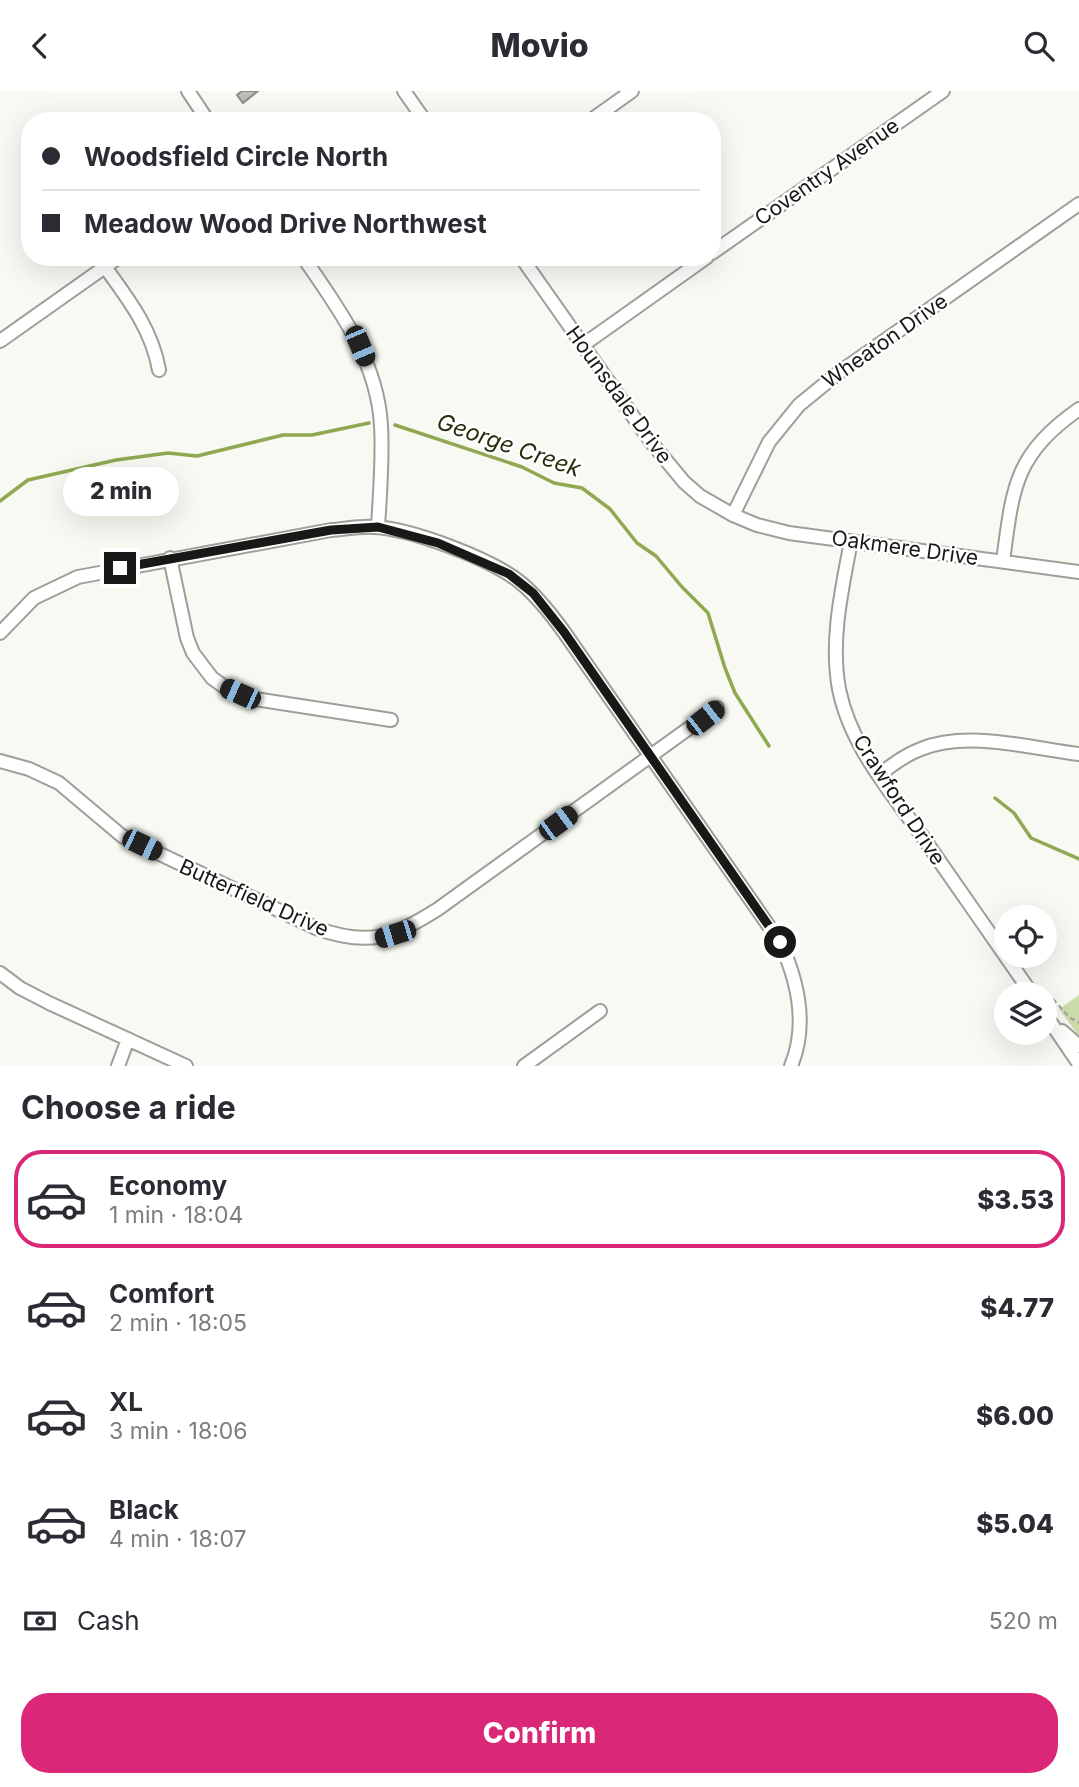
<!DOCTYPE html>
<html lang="en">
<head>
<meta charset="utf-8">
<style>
	body { margin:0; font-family:Inter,sans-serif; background:#f7f7f7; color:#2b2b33; height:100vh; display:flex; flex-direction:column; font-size:26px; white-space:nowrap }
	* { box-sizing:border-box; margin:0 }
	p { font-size:23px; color:#7c7c81 }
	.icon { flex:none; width:38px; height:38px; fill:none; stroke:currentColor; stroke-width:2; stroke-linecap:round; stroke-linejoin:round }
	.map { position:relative; height:975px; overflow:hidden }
	.panel { display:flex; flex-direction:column; background:#fff; flex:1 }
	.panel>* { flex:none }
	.guide { position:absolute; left:21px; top:21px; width:700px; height:154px; border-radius:28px; box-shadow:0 7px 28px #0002; display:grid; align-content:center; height:154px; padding:0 21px; background:#fff }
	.fabs { position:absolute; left:994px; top:814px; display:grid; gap:14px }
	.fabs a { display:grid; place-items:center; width:63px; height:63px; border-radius:50%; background:#fff; box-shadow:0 7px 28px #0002; font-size:35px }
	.end { position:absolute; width:32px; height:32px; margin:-16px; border:9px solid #181816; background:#fff; box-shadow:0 0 0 4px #fff }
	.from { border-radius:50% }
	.bubble { position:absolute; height:49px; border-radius:24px; background:#fff; box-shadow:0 7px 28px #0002; font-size:23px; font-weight:800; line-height:49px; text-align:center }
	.car { position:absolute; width:21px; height:42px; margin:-21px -10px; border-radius:9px; box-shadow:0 0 5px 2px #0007; background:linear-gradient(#222 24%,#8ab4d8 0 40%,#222 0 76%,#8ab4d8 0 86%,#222 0) }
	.guide b { display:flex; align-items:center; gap:24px; height:66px; font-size:26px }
	.guide b+b { border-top:2px solid #e1e1e2 }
	.guide i { width:18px; height:18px; background:#2b2b33 }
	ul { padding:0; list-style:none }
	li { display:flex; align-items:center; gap:21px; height:98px; margin:0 14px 10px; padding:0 7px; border:4px solid transparent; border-radius:28px }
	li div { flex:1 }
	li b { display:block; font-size:26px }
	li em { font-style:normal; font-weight:800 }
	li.selected { border-color:#db2777 }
	li>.icon { width:63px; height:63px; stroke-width:1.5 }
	h2 { padding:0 21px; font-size:32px; line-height:84px }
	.pay { display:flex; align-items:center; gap:18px; height:77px; padding:0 21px; font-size:26px }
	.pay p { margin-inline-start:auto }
	.button { display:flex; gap:14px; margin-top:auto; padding:14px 21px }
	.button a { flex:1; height:80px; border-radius:28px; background:#db2777; color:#fff; font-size:28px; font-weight:800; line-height:80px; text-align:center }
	header { display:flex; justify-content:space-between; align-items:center; height:91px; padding:0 21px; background:#fff; font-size:32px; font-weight:800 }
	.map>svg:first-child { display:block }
	.green { fill:#cda }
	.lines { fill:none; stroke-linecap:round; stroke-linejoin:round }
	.stream { stroke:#8fa851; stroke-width:3.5 }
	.building { fill:#bcbfb8; stroke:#8c8e88; stroke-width:2 }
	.minor-casing { stroke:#9d9f99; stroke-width:16 }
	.path { stroke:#9fa09b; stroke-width:2; stroke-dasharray:5 3.5; stroke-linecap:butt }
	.minor { stroke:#fff; stroke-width:12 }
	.route { stroke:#181816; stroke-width:9 }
	.labels { text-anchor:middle; stroke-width:5; stroke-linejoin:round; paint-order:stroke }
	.street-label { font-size:21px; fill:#181816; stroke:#fff }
	.water-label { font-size:23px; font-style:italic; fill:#242e08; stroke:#fff }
</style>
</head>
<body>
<header><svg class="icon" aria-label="back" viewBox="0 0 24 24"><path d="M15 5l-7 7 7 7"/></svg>Movio<svg class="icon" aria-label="search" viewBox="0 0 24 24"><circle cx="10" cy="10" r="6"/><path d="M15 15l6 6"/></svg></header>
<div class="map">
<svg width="1079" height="975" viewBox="0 0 1079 975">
	<rect width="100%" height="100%" fill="#f7f9f2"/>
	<!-- green -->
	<path class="green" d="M1079,904v41l-20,-27z"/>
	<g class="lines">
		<!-- stream -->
		<path class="stream" d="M395,334l127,42 32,16 28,5 28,21 27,34 19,13 26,31 26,26 17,55 10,25 34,53
			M0,410l28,-21 88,-20 52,-7 29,3 86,-21h29l57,-12
			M995,707l19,15 17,25 48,21"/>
	</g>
	<!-- building -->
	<path class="building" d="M242,0h16l-15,12 -6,-8z"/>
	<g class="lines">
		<!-- minor casing -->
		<g class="minor-casing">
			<path id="minor" d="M188,0l20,30
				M404,0l21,30
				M590,30l42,-30
				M712,162l231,-162
				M303,166c36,52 74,103 78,168 2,34 -1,68 -3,102
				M521,166l130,185 33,40 16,14 33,19 24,10 32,8 290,39
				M105,176c24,33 47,63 54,103
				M0,250l119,-84
				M583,254l124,-88
				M733,424l36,-73 30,-37 38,-31 242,-170
				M851,450c-9,48 -21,99 -12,148 11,56 51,102 83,147 37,53 73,105 110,158
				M170,467l17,80 6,15 19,25 14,10 29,11 136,21
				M1003,470c10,-74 11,-106 76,-152
				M0,542l34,-35 44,-21 253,-47c14,-1 29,-4 43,-3 38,2 118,32 147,56 17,14 30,31 43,49l216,310c18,39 28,83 11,124
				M0,670l29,8 30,14 63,53 194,92c52,19 76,10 122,-19l279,-201
				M879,684c13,-10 26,-20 42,-26 46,-19 109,-1 158,5
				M0,882l20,15 29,15 137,63
				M1045,923l34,50
				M1062,940l17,15
				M118,975l10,-27
				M524,975l76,-55"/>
		</g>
		<!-- path -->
		<path class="path" d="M1053,908l16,18 10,6"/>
		<!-- minor -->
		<use href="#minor" class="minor"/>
	</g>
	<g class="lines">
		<!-- route -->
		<path class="route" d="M120,477l211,-38 47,-3 60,16 71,31 24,19 31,39 216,310"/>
	</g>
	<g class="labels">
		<!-- street labels -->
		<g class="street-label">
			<text transform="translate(827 81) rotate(-35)" y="7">Coventry Avenue</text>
			<text transform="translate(885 250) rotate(-35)" y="7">Wheaton Drive</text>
			<text transform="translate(619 304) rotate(54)" y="7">Hounsdale Drive</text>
			<text transform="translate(905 457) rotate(8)" y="7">Oakmere Drive</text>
			<text transform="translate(899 709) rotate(57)" y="7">Crawford Drive</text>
			<text transform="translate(254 807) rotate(24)" y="7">Butterfield Drive</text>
		</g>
		<!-- water labels -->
		<g class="water-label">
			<text transform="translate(509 354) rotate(19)" y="8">George Creek</text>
		</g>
	</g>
</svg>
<div class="fabs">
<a><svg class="icon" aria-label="locate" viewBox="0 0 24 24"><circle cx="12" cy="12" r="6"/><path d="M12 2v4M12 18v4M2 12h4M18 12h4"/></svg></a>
<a><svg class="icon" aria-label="layers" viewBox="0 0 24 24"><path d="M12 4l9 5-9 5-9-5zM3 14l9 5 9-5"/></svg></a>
</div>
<i class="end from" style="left:780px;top:851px"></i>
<i class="end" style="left:120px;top:477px"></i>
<div class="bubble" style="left:63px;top:376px;width:116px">2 min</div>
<i class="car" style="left:360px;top:255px;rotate:157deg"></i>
<i class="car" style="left:240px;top:603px;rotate:294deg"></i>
<i class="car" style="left:705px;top:627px;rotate:52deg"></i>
<i class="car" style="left:558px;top:732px;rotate:54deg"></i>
<i class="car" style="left:142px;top:754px;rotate:116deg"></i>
<i class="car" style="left:395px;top:843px;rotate:253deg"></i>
<div class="guide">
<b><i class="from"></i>Woodsfield Circle North</b>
<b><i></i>Meadow Wood Drive Northwest</b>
</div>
</div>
<section class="panel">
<h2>Choose a ride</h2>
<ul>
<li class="selected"><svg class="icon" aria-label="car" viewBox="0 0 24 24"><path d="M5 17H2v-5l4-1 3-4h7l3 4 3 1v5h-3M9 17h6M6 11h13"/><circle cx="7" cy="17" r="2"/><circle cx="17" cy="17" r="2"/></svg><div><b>Economy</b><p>1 min · 18:04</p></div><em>$3.53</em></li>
<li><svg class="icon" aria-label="car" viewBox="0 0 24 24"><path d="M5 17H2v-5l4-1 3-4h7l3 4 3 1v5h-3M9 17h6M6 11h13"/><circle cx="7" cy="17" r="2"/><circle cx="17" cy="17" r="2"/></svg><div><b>Comfort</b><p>2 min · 18:05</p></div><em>$4.77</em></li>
<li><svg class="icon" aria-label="car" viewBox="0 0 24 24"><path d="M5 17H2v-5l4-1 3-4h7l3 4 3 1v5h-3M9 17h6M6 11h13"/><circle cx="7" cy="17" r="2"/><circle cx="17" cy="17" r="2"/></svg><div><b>XL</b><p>3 min · 18:06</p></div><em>$6.00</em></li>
<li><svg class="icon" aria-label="car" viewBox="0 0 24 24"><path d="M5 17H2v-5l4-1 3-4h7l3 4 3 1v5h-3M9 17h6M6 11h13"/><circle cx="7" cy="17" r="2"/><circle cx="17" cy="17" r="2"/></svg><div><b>Black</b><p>4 min · 18:07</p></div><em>$5.04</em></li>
</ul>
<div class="pay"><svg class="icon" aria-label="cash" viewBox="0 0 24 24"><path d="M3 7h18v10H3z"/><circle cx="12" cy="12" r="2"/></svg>Cash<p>520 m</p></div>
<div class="button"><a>Confirm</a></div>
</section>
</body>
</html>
